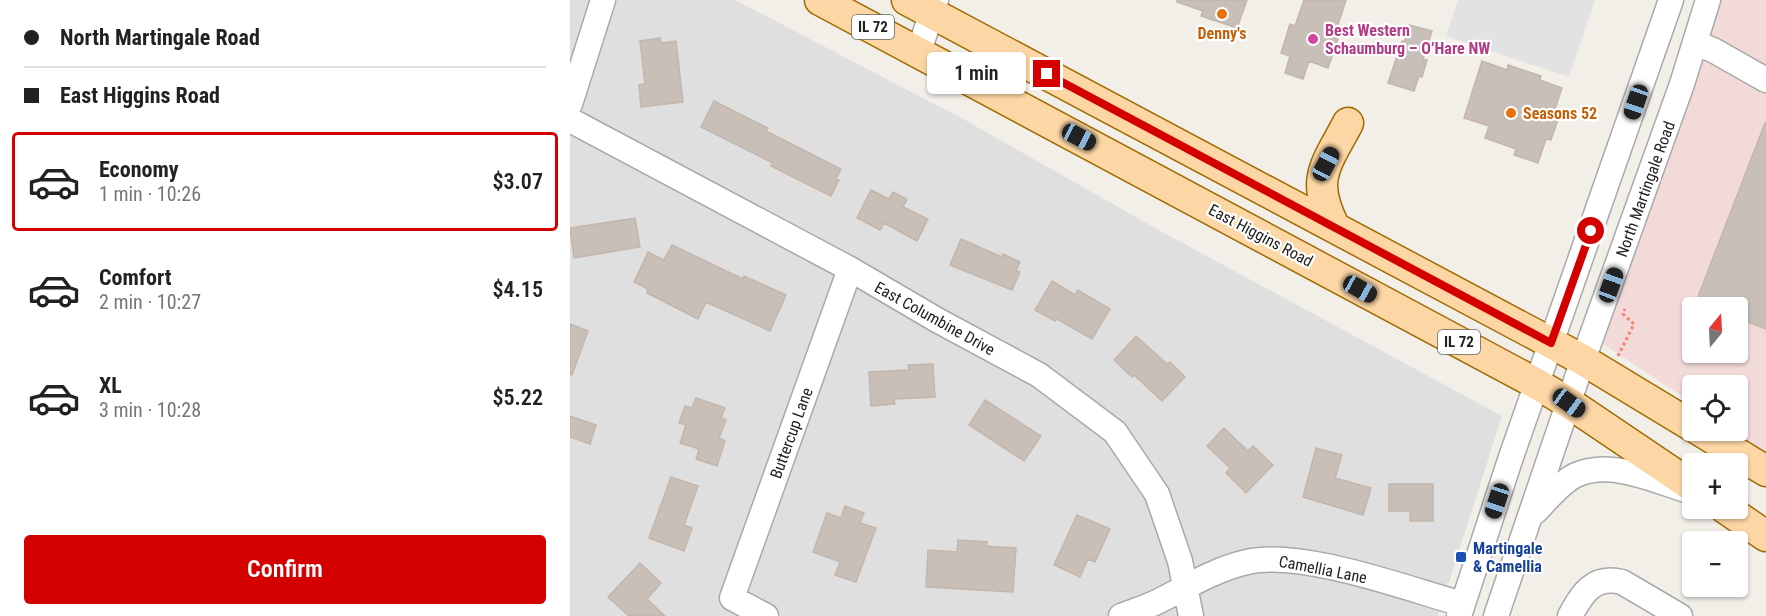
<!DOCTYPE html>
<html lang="en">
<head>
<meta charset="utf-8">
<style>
	body { margin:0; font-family:"Roboto Condensed",sans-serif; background:#f6f6f6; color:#222; height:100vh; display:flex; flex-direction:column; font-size:22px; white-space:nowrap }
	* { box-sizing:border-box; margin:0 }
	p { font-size:20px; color:#767676 }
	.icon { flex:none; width:33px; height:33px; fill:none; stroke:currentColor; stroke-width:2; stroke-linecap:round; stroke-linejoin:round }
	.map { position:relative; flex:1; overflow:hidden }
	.sheet { display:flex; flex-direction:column; background:#fff; width:570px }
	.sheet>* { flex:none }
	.guide { display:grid; align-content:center; height:132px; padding:0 24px; background:#fff }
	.needle { width:39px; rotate:18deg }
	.buttons { position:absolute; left:1112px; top:297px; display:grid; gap:12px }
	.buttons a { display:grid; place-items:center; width:66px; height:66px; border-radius:6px; background:#fff; box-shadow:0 2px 4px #0004; font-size:30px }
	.end { position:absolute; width:27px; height:27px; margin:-14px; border:8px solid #d40000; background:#fff; box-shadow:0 0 0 3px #fff }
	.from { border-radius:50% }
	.bubble { position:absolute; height:42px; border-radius:6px; background:#fff; box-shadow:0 2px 4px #0004; font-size:20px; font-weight:600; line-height:42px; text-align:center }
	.car { position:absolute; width:18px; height:36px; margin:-18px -9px; border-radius:8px; box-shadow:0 0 4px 2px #0007; background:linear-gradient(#222 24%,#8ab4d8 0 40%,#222 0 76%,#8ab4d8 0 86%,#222 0) }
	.guide b { display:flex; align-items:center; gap:21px; height:57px; font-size:22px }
	.guide b+b { border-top:2px solid #e0e0e0 }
	.guide i { width:15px; height:15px; background:#222 }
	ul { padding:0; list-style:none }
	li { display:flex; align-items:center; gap:18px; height:99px; margin:0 12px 9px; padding:0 12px; border:3px solid transparent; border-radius:6px }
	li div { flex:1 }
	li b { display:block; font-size:22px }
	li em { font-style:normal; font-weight:600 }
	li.current { border-color:#d40000 }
	li>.icon { width:54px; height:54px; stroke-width:1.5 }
	.button { display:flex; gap:12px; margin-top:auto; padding:12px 24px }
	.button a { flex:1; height:69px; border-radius:6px; background:#d40000; color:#fff; font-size:24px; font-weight:600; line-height:69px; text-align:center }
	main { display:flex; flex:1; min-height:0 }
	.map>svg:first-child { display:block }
	.residential { fill:#e0dfdf }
	.commercial { fill:#f2dad9; fill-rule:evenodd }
	.parking { fill:#e2e2e2 }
	.building { fill:#c7bfb8; stroke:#c4b6ab; stroke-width:1.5 }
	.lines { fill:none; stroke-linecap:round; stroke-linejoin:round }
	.minor-casing { stroke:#a9a9a9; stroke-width:27 }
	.major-casing { stroke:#a06b00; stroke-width:33 }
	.path { stroke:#fa8072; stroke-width:3; stroke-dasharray:3 3; stroke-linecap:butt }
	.minor { stroke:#fff; stroke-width:24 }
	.major { stroke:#fcd6a4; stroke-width:30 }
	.route { stroke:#d40000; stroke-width:8 }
	.food-dot { fill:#e8710a; stroke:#fff; stroke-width:2 }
	.hotel-dot { fill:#d1479c; stroke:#fff; stroke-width:2 }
	.transit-dot { fill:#1a4fb4; stroke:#fff; stroke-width:2 }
	.labels { text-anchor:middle; stroke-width:4.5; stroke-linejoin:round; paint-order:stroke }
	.shield { fill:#fff; stroke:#646464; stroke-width:1.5 }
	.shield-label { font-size:15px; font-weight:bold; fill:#222 }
	.hotel-label { font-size:16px; font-weight:bold; fill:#b23c85; stroke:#fff; text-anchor:start }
	.food-label { font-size:16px; font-weight:bold; fill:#c56008; stroke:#fff }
	.street-label { font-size:16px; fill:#222; stroke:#fff }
	.transit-label { font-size:16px; font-weight:bold; fill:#164399; stroke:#fff; text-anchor:start }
</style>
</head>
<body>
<main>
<section class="sheet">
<div class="guide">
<b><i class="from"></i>North Martingale Road</b>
<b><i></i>East Higgins Road</b>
</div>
<ul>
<li class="current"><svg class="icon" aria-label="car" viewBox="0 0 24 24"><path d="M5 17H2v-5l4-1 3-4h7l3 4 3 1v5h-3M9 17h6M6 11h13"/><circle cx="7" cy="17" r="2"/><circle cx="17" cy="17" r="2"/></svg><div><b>Economy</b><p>1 min · 10:26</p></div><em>$3.07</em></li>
<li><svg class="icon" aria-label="car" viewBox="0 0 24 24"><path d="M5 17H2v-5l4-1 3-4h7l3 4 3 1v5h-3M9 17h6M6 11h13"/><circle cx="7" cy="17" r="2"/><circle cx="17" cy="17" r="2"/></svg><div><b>Comfort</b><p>2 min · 10:27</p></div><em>$4.15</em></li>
<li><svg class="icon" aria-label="car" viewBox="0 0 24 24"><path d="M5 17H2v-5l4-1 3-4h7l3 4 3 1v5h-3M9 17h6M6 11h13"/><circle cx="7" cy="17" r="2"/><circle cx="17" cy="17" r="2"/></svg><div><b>XL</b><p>3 min · 10:28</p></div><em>$5.22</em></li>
</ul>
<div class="button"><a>Confirm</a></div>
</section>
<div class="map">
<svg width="1196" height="616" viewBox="0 0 1196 616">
	<rect width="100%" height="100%" fill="#f2efe9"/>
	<!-- residential -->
	<path class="residential" d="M0,0h165l230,120 190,108 347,188 -64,200h-868z"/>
	<!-- commercial -->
	<path class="commercial" d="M1128,0h68v453l-34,-22 5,-1v-44h-45v17l-102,-68zM1122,308h45v44h-45z"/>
	<!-- parking -->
	<path class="parking" d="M888,0h137l-26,77 -123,-41z"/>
	<!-- building -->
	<path class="building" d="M607,0h70l-10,28 -36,-12 2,-5 -26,-9z
		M734,0h42l-12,37 4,2 -10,29 -19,-7 -6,18 -18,-6 5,-17 -9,-3 9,-29 5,2z
		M839,25l23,6 -9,28 4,1 -5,17 -3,-1 -5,15 -26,-8 14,-42 2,1z
		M90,38l1,5 15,-2 7,61 -42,5 -2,-22 6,-1 -5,-43z
		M912,61l25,9 1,-5 33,11 -1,4 22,8 -8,24 6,2 -9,26 -5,-1 -8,24 -24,-8 2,-6 -31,-11 4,-12 -25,-8z
		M144,101l54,27 -2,3 75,38 -5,10 3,1 -8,16 -60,-30 2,-3 -72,-36z
		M1195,123h1v206l-29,-11v-10h-28l-13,-6z
		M301,190l18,9 4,-7 14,7 -4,8 25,12 -11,22 -33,-18 -4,7 -23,-12z
		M65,218l5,29 -66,11 -4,-30z
		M391,239l41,18 1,-3 17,8 -4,9 4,1 -8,18 -62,-25z
		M102,245l71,34 1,-3 42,19 -16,36 -64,-29 -8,17 -51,-26 1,-4 -14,-7 14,-30 16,8z
		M482,281l23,14 3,-5 32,19 -18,30 -35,-20 -2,2 -20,-11z
		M0,324l18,7 -16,44 -2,-1z
		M566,336l31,28 3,-2 15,15 -23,24 -28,-26 -2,2 -18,-17z
		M363,364l2,33 -41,2 1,5 -24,2 -2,-34 40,-2 -1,-5z
		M126,398l29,10 -4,10 5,2 -7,18 6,3 -8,25 -21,-7 3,-10 -19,-6 6,-18 -7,-2 6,-17 7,2z
		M415,400l56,36 -17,25 -55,-36z
		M0,416l26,9 -6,19 -20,-7z
		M654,428l24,23 5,-5 20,19 -27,28 -20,-20 4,-5 -23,-22z
		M746,448l26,7 -7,23 36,10 -8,27 -60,-18z
		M101,477l27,9 -14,39 8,3 -8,23 -35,-13z
		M819,484h44v37h-23v-10h-21z
		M275,506l19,7 -4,10 16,5 -20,54 -21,-7 5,-13 -27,-10 14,-39 14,5z
		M507,515l33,14 -15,33 -7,-3 -8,18 -26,-12z
		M388,540l29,2 -1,4 30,2 -3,44 -87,-5 2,-37 29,2z
		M70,563l21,20 -14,16 18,17h-36l-21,-19z"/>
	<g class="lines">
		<!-- minor casing -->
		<g class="minor-casing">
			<path id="minor" d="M1125,43l18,7 53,30
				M349,51l17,-51
				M0,104l33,-104
				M0,120l280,149 87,51 102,55 76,57 42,62 23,67 11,55
				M965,512c12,-12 26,-30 41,-37 35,-16 79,6 113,16
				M196,616l-34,-18 118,-329
				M551,616c13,-5 26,-9 38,-15 29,-15 57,-32 88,-39 54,-13 161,27 215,42
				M889,616l51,-156 161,-460
				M926,616l87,-256 99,-276 26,-84
				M1000,616c12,-22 23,-41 52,-34l58,34"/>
		</g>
		<!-- major casing -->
		<g class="major-casing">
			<path id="major" d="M250,0l717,384 32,19 123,83
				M337,0l676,360 109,66
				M764,226c-24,-47 -8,-61 14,-103
				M1129,430l67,41
				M1155,508l41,28"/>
		</g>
		<!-- path -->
		<path class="path" d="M1048,356l16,-32 -11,-10 2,-5"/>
		<!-- minor -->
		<use href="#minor" class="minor"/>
		<!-- major -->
		<use href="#major" class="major"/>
	</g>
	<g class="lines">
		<!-- route -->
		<path class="route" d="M477,74l504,269 40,-112"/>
	</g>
	<!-- markers -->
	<g class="food-dot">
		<circle cx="652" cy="14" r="6"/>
		<circle cx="941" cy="113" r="6"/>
	</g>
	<circle class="hotel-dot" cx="743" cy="39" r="6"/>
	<rect class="transit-dot" x="885" y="551" width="12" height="12" rx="3"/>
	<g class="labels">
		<!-- shield labels -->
		<g class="shield">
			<rect x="282" y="15" width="42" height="24" rx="4.5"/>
			<rect x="868" y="330" width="42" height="24" rx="4.5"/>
		</g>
		<g class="shield-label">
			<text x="303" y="32">IL 72</text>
			<text x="889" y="347">IL 72</text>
		</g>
		<!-- hotel labels -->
		<g class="hotel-label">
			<text x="755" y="36">Best Western<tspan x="755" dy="18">Schaumburg – O’Hare NW</tspan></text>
		</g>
		<!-- food labels -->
		<g class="food-label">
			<text x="652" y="39">Denny's</text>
			<text x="953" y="119" text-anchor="start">Seasons 52</text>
		</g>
		<!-- street labels -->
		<g class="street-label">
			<text transform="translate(1075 189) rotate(-70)" y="6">North Martingale Road</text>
			<text transform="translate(691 235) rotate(28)" y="6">East Higgins Road</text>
			<text transform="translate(365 318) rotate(29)" y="6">East Columbine Drive</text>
			<text transform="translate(221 433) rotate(-70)" y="6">Buttercup Lane</text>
			<text transform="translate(753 569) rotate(11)" y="6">Camellia Lane</text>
		</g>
		<!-- transit labels -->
		<g class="transit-label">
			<text x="903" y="554">Martingale<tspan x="903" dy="18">&amp; Camellia</tspan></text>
		</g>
	</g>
</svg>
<div class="buttons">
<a><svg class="needle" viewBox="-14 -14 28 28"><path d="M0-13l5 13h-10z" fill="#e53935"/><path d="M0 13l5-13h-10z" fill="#767676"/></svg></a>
<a><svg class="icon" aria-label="locate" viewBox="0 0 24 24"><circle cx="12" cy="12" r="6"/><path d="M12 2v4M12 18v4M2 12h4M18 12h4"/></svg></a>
<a>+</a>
<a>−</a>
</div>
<i class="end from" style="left:1021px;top:231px"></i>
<i class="end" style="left:477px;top:74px"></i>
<div class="bubble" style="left:357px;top:52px;width:99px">1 min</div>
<i class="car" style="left:1066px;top:102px;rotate:199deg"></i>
<i class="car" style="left:509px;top:137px;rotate:118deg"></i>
<i class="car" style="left:756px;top:164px;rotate:28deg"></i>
<i class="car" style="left:1041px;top:285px;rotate:20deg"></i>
<i class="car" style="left:790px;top:289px;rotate:119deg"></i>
<i class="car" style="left:999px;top:403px;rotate:126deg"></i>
<i class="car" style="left:927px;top:501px;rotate:198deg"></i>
</div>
</main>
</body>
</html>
